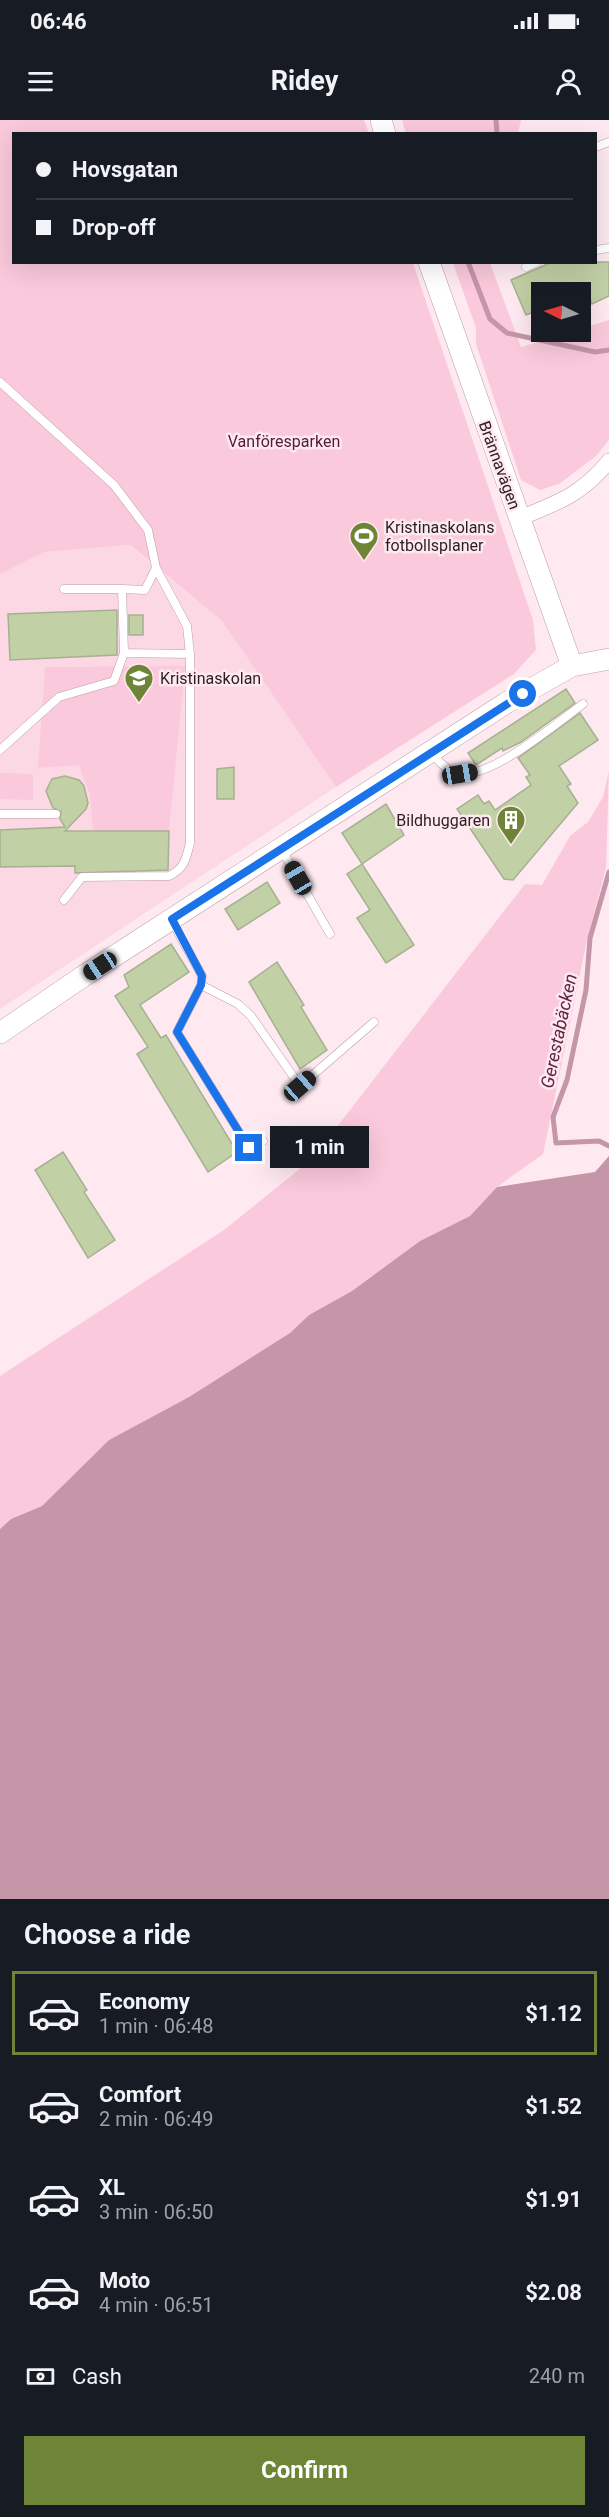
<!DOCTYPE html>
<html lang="en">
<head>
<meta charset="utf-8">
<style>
	body { margin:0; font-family:Roboto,sans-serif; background:#20242c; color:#f1f3f6; height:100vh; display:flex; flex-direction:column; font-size:22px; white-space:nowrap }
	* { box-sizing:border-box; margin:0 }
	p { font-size:20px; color:#9ea1a6 }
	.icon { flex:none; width:33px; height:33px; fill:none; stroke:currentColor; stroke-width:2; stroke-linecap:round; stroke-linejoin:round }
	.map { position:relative; height:1779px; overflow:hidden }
	.drawer { display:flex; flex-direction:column; background:#171b24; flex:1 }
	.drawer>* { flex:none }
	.top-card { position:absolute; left:12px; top:12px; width:585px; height:132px; border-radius:0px; box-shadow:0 6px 24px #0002; display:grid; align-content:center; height:132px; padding:0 24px; background:#171b24 }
	.needle { width:39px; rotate:275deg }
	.fabs { position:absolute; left:531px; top:162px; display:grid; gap:12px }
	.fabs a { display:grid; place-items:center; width:60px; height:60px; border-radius:0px; background:#171b24; box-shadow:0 6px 24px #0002; font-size:30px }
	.end { position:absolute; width:27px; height:27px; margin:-14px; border:8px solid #1a73e8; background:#fff; box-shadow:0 0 0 3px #fff }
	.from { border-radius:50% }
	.bubble { position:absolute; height:42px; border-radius:0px; background:#171b24; box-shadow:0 6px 24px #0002; font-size:20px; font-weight:700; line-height:42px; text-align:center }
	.car { position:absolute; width:18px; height:36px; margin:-18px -9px; border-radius:8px; box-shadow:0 0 4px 2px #0007; background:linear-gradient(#222 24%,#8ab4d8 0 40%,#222 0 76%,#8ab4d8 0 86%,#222 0) }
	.top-card b { display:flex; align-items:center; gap:21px; height:57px; font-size:22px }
	.top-card b+b { border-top:2px solid #363941 }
	.top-card i { width:15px; height:15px; background:#f1f3f6 }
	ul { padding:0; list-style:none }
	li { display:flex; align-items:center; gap:18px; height:84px; margin:0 12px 9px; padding:0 12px; border:3px solid transparent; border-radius:0px }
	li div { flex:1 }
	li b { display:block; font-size:22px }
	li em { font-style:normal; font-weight:700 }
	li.selected { border-color:#6e8436 }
	li>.icon { width:54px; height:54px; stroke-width:1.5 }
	h2 { padding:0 24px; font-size:27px; line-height:72px }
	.pay { display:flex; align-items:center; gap:15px; height:66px; padding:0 24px; font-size:22px }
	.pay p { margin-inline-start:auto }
	.primary-button { display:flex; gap:12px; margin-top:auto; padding:12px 24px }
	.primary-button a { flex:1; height:69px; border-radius:0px; background:#6e8436; color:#fff; font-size:24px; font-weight:700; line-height:69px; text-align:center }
	.status { display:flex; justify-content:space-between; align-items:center; height:42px; padding:0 30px; background:#171b24; direction:ltr }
	.status svg { height:16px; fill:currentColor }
	header { display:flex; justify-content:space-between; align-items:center; height:78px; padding:0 24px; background:#171b24; font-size:27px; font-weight:700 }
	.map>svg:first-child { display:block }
	.built { fill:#fcd8e5 }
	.green { fill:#fac9db }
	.water { fill:#c496a7 }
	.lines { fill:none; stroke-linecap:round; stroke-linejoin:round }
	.stream { stroke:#c496a7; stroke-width:5 }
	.building { fill:#c1d0a5; stroke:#a6b092; stroke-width:1.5 }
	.lane-casing { stroke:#be9ca8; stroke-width:9 }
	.street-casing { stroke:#be9ca8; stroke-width:16 }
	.secondary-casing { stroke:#be9ca8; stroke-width:22 }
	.lane { stroke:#fff; stroke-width:8 }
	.street { stroke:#fff; stroke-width:15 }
	.secondary { stroke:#fff; stroke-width:21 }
	.route { stroke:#1a73e8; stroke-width:8 }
	.labels { text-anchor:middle; stroke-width:5; stroke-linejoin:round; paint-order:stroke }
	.park-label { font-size:16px; fill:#531b35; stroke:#ffe9f1 }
	.street-label { font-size:16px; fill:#2b1e23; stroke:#ffe9f1 }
	.poi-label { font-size:16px; fill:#2b1e23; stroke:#ffe9f1; text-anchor:start }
	.water-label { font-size:18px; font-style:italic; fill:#602640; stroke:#ffe9f1 }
</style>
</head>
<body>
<div class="status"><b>06:46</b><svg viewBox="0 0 49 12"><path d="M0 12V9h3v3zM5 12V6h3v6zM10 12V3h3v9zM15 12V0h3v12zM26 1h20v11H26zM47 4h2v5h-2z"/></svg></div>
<header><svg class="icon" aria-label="menu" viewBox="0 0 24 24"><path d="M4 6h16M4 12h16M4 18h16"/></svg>Ridey<svg class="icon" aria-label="person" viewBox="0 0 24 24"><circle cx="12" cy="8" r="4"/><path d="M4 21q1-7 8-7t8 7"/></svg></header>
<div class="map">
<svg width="609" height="1779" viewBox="0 0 609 1779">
	<rect width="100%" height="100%" fill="#ffe9f1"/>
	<!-- built -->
	<path class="built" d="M129,425l93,76 114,166 -336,222v-435l44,-22z"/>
	<!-- green -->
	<path class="green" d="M0,0h364l5,13 -355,1v128l399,1 120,357 3,30 -22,24 -178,113 -114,-166 -92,-76 -86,7 -44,22z
		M402,0h119l-3,13 -112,1z
		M453,143h37l31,84 50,-15h9l1,-3 28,-9v120l-13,16 -37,28 -19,6 -19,-10 -45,-136v-16z
		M185,546l-16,165h-76l-3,-36 -11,-30 -41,3 7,-101z
		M609,650l-3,98 -19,72 -44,214 -46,33 -27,29 -50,25 -68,50 -43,24 -19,18 -101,64 -80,43 -67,66 -31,13 -11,10v-153l224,-146 88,-71 213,-275 17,1 28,-49 18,-14 15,-25z
		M0,653l33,1v26l-33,-1z"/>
	<!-- water -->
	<path class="water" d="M609,1036v743h-609v-370l11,-10 31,-13 67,-66 80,-43 101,-64 19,-18 43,-24 68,-50 50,-25 27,-29 98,-15z"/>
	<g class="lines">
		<!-- stream -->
		<path class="stream" d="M496,0l1,14
			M468,142l22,57 17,14 88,19 14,-2
			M609,752l-19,66 -4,52 -19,90 -14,37 3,26 43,-2 10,5"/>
	</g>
	<!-- building -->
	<path class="building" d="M552,142h57v34l-17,8 -5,-12h-45v17l-16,6 -15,-35z
		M117,490v45l-107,5 -2,-46z
		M129,495h14v20h-14z
		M566,569l9,14 -54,39 -18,9 -1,-3 -26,17 -8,-12z
		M580,593l18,27 -39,26 12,18 -4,2 11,17 -65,77 -9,-1 -47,-70 21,-14 6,9 5,-3 6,9 36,-25 -5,-8 4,-2 -12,-17z
		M234,647v32h-17v-30z
		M65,656l14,4 5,6 4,17 -2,6 -21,22h104l-1,39 -93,3v-7l-75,1v-37l65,-3 -5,-8 1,-7 -8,-4 -7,-17 6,-12z
		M386,684l18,31 -42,29 -20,-31z
		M362,744l52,81 -28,18 -29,-45 13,-8 -23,-36z
		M267,762l13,21 -42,27 -13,-21z
		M171,824l18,28 -49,33 21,33 5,-3 71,117 -29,20 -71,-118 11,-7 -33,-51 14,-9 -5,-12z
		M277,842l27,43 -3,2 26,43 -27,19 -51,-87z
		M63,1032l24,38 -3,2 31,48 -27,18 -53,-88z"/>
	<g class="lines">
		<!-- lane casing -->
		<g class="lane-casing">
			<path id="lane" d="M596,27l13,-5
				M596,130l13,-2
				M526,147l11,-5
				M0,262l114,103 34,45 8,38 31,58 3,28v189c-4,16 -5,25 -21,33l-87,1 -18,23
				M64,469h58l2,64
				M122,469l23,1 11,-22
				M0,630l59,-53 55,-16 10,-28 66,1
				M431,633c8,8 18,21 31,21 33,1 92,-49 121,-70
				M0,694h56
				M282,730l48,84
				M172,801l30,55 -1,9 -24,47 72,116 14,-7
				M201,865l37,19 13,12 49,70 74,-64"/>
		</g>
		<!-- street casing -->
		<g class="street-casing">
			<path id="street" d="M520,398c39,-16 61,-23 89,-57"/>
		</g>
		<!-- secondary casing -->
		<g class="secondary-casing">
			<path id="secondary" d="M381,0l4,14
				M429,142l143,404
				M0,913l82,-56 424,-274 66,-37 37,-7"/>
		</g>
		<!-- lane -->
		<use href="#lane" class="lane"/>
		<!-- street -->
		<use href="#street" class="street"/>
		<!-- secondary -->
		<use href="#secondary" class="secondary"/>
	</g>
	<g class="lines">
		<!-- route -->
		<path class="route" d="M249,1028l-72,-116 24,-47 1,-9 -30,-57 351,-225"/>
	</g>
	<!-- icons -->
	<defs>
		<g id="stadium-pin" transform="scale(1.5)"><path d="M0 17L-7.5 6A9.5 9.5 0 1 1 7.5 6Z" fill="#6e8436" stroke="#ffe9f1"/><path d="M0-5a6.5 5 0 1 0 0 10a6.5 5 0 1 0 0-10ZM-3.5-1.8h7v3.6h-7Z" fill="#fff"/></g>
		<g id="school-pin" transform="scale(1.5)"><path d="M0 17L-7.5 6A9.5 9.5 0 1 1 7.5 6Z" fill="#6e8436" stroke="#ffe9f1"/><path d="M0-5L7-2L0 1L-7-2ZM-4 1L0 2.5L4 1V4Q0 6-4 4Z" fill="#fff"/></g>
		<g id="building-pin" transform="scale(1.5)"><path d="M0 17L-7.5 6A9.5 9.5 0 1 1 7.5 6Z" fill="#6e8436" stroke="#ffe9f1"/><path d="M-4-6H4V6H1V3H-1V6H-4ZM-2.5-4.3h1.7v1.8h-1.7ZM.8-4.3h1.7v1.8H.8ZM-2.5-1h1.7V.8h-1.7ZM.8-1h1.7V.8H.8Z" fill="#fff"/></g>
	</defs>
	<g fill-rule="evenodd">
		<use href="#stadium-pin" x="364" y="416"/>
		<use href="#school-pin" x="139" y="558"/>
		<use href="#building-pin" x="511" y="700"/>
	</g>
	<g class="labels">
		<!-- park labels -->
		<g class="park-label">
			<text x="284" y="327">Vanföresparken</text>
		</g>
		<!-- street labels -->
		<g class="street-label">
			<text transform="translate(500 345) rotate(70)" y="6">Brännavägen</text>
		</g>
		<!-- poi labels -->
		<g class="poi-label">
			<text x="385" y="413">Kristinaskolans<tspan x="385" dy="18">fotbollsplaner</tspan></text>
			<text x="160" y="564">Kristinaskolan</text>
			<text x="490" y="706" text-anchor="end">Bildhuggaren</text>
		</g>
		<!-- water labels -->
		<g class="water-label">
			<text transform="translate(559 911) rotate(-78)" y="6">Gerestabäcken</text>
		</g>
	</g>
</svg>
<div class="fabs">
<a><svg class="needle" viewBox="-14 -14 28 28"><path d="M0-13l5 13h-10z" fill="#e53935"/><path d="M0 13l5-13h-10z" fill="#9ea1a6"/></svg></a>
</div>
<i class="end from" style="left:523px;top:574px"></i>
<i class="end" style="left:249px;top:1028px"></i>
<div class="bubble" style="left:270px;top:1006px;width:99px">1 min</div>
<i class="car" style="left:460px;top:654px;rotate:81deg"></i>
<i class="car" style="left:298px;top:758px;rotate:330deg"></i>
<i class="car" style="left:100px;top:846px;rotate:237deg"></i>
<i class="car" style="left:300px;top:966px;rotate:49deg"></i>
<div class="top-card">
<b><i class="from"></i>Hovsgatan</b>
<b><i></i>Drop-off</b>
</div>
</div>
<section class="drawer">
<h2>Choose a ride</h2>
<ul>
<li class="selected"><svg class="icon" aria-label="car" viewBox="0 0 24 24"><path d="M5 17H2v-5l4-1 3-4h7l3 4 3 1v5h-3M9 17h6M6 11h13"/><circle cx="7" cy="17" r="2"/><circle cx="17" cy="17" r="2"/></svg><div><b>Economy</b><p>1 min · 06:48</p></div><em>$1.12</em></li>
<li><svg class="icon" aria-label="car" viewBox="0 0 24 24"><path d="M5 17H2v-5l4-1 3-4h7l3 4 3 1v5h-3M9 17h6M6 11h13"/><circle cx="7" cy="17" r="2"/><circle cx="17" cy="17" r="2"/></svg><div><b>Comfort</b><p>2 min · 06:49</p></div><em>$1.52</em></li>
<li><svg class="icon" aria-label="car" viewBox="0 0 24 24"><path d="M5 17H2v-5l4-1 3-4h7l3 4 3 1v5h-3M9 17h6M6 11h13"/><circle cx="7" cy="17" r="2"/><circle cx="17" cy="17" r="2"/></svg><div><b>XL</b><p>3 min · 06:50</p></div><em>$1.91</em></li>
<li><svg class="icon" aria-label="car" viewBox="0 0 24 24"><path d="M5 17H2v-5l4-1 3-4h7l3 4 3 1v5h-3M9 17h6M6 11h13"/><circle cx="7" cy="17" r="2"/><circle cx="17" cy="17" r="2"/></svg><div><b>Moto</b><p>4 min · 06:51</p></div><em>$2.08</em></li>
</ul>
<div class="pay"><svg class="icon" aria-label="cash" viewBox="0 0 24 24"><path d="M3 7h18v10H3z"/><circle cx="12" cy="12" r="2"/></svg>Cash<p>240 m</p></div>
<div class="primary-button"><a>Confirm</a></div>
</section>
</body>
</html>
